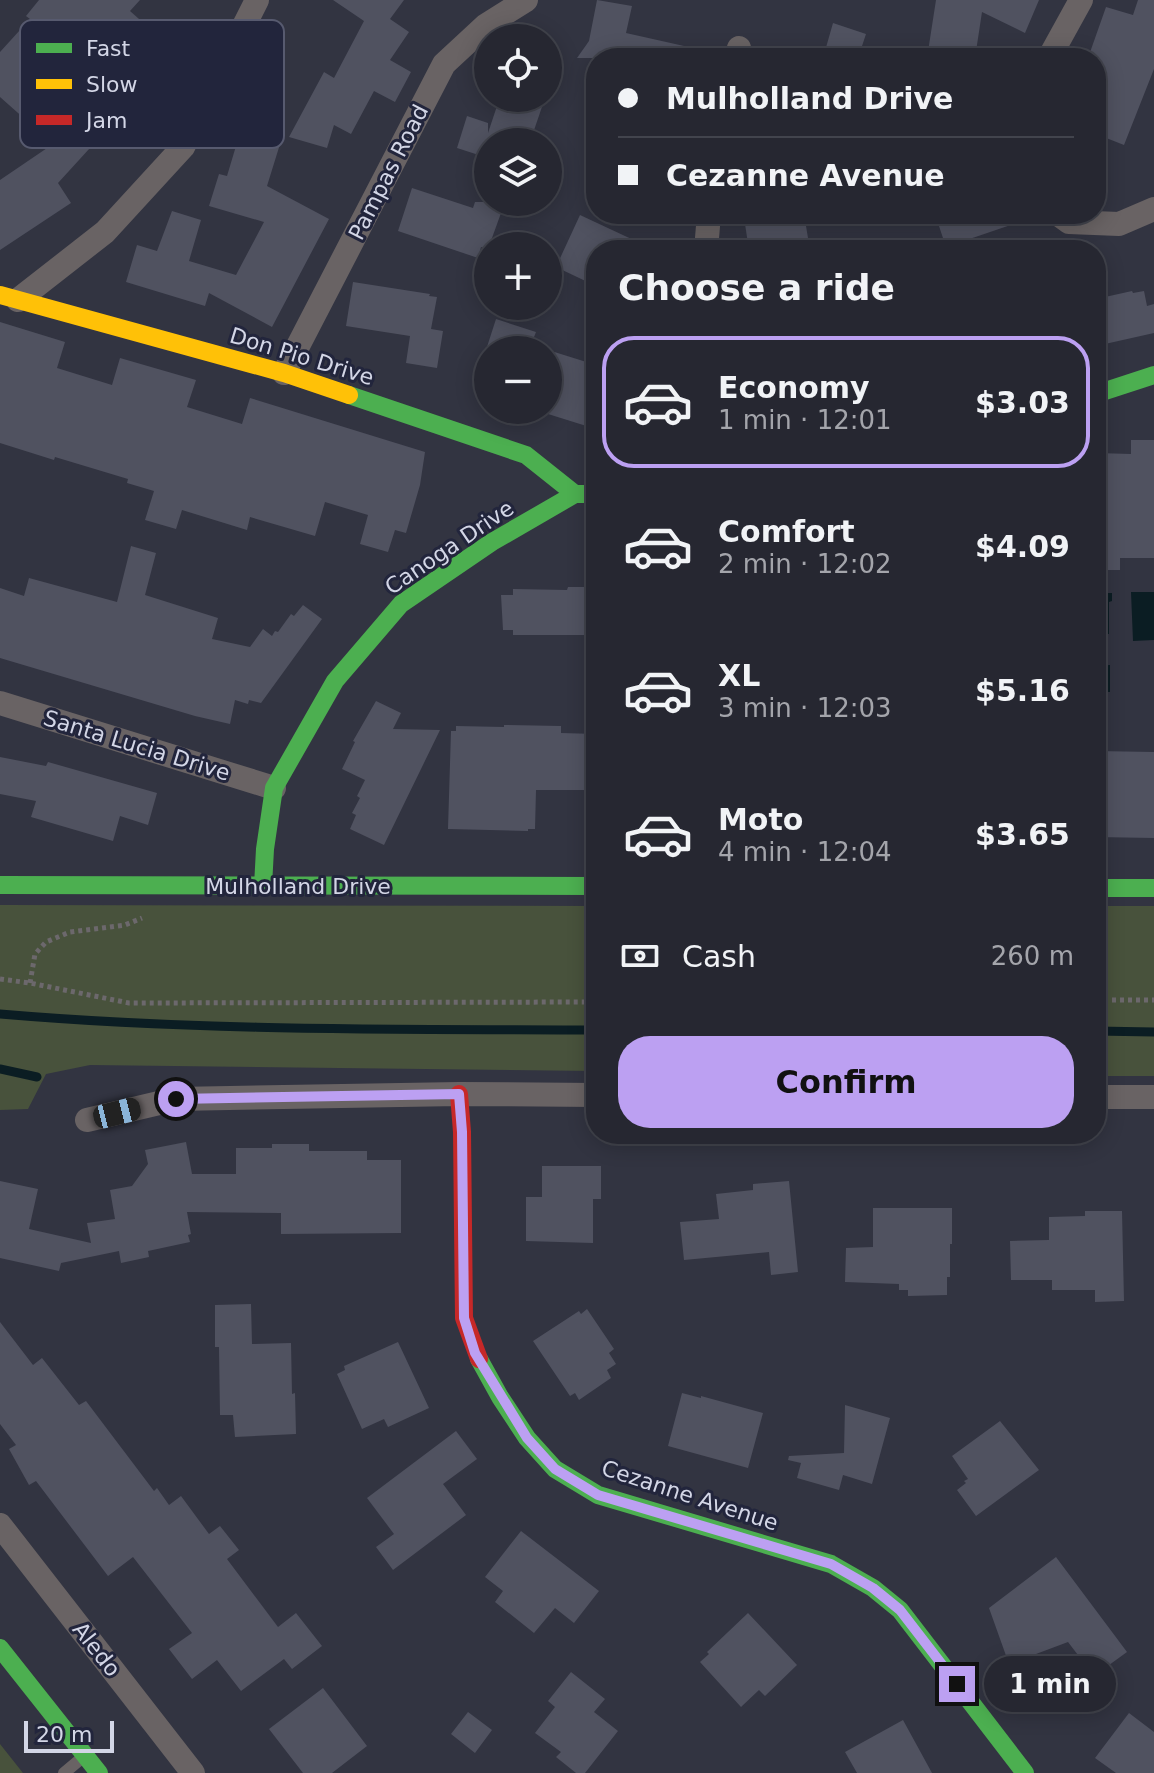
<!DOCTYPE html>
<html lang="en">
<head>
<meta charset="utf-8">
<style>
	body { margin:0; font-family:"DejaVu Sans",sans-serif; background:#2e2f39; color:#f1f3f6; height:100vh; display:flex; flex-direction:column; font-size:30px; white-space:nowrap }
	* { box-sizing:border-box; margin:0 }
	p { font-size:26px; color:#a4a5ab }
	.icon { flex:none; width:44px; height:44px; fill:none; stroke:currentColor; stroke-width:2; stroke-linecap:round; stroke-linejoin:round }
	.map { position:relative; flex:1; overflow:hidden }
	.sheet { position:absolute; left:586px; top:240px; width:520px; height:904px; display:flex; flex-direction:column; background:#262731; border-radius:32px; box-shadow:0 4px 20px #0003,0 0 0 2px #42444d }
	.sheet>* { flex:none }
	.hud { position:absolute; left:586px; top:48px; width:520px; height:176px; border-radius:32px; box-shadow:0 4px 20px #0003,0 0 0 2px #42444d; display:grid; align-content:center; height:176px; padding:0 32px; background:#262731 }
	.fabs { position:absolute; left:474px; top:24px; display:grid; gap:16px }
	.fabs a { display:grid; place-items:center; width:88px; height:88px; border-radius:50%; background:#262731; box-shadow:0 4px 20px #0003,0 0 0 2px #42444d; font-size:40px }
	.scale { position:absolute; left:24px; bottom:20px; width:90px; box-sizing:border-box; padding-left:8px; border:4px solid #d3d6e6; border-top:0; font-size:22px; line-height:28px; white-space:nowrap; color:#d3d6e6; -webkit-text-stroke:6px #22253c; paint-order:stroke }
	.end { position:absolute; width:36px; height:36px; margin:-18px; border:10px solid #bca0f2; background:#111; box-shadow:0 0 0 4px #111 }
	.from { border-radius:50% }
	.bubble { position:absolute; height:56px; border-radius:28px; background:#262731; box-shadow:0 4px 20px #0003,0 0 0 2px #42444d; font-size:26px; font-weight:700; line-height:56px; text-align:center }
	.car { position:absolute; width:24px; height:48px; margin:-24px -12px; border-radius:10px; box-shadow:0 0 6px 2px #0007; background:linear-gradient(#222 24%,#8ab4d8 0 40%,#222 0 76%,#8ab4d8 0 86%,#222 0) }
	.hud b { display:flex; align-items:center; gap:28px; height:76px; font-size:30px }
	.hud b+b { border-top:2px solid #42444d }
	.hud i { width:20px; height:20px; background:#f1f3f6 }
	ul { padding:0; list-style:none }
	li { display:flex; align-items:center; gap:24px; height:132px; margin:0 16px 12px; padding:0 16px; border:4px solid transparent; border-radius:32px }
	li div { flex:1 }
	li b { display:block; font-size:30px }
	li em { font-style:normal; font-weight:700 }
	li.current { border-color:#bca0f2 }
	li>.icon { width:72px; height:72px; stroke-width:1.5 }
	h2 { padding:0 32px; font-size:36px; line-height:96px }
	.pay { display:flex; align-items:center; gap:20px; height:88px; padding:0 32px; font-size:30px }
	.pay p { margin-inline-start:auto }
	.button { display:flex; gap:16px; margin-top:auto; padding:16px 32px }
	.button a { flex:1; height:92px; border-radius:32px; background:#bca0f2; color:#111; font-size:32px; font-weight:700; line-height:92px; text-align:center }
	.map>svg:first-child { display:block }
	.green { fill:#48523c }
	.water { fill:#0b1d23 }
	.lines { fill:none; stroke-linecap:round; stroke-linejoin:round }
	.stream { stroke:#0b1d23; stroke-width:9 }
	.building { fill:#505260 }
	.path { stroke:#6c686c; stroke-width:5; stroke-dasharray:4 4; stroke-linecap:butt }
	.lane { stroke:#696364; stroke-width:12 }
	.street { stroke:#696364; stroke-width:24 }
	.fast { stroke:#4caf50; stroke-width:18 }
	.slow { stroke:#ffc107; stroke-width:18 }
	.jam { stroke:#c62828; stroke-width:18 }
	.route { stroke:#bca0f2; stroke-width:10 }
	.labels { text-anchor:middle; stroke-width:6; stroke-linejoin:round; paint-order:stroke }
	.street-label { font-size:22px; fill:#d3d6e6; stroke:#22253c }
	.key { fill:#22253c; stroke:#575a6f; stroke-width:2 }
	.key-label { font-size:22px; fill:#d3d6e6 }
</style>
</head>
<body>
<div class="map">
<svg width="1154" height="1773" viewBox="0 0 1154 1773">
	<rect width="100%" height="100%" fill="#323441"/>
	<!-- green -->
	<path class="green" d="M0,905l596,1v165l-506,-6 -44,9 -18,35 -28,1z
		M1096,906h58v170h-58z
		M0,1744l23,29h-23z"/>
	<!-- water -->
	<path class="water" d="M1131,592h23v48l-21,1z
		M1096,593h16v8l-3,1v32h-13z
		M1110,665v27h-10v-4h-4v-22z"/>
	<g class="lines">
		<!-- stream -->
		<path class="stream" d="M0,1014c198,17 397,15 596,16
			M1096,1031l58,1
			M0,1069l37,8"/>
	</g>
	<!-- building -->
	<path class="building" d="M39,0h101l-10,11 9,8 -18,23 31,27 -51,62 -3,4 2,2 -42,46 13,20 -71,47v-70l53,-36 -53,-47v-45l30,-33 -4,-3z
		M333,0h71l-14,19 19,13 -19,28 21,12 -16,30 -21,-11 -23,43 -17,-9 -7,23 -38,-11 35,-65 10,6 30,-57z
		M597,0l35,6 -6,27 67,15 -2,10h-114l12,-17z
		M936,0h103l-14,33 -43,-21 -7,46h-48z
		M1138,0h16v69l-30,76 -28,-11v-76h-8l18,-51 27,8z
		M833,23l33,11 -8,24h-35z
		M503,98h42l-15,44h-42v16l-31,-10 10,-32 21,7v10l9,-27 3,1z
		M245,116l40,12 -18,58 62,33 -57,108 -63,-34 -4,13 -79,-24 11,-37 20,6 15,-40 29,9 -12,41 47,14 28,-53 -55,-16 10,-32 8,2z
		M412,188l61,20 2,-6h30l-17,47 -7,-2 -3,11 -80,-27z
		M769,214h35l6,36h-61l-4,-26 25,-4z
		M935,214h95l1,4 -85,29z
		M580,215l75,35h-59v36l-40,-19z
		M353,282l77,12 -1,2 8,1 -6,32 12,2 -6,37 -31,-5 4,-27 -64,-10z
		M1132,291l1,2 11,-2 3,15 7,-2v29l-58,13v-47z
		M496,319l40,13 -7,18h-43z
		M0,322l65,20 -8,26 55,17 8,-27 76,22 -9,27 55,17 8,-26 175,54 -5,33 -14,48 -11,-3 -7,22 -28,-8 8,-29 -43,-13 -10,34 -65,-19 -3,13 -65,-20 -6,19 -31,-9 9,-29 -27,-8 1,-4 -73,-22 -1,3 -54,-17z
		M548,350l48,15v64l-48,-15z
		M1131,440h23v118h-34v12h-24l1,-117 34,1z
		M131,546l25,7 -11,42 73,23 -6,21 38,8 13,-18 9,7 3,-5 3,1 13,-18 3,2 9,-11 19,14 -61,84 -12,-3 -1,4 -13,-4 -5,24 -35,-8 -195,-58v-70l24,8 5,-18 88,24z
		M568,587h24l-1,48h-78v-5h-10l-2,-35h12v-6l54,1z
		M376,701l25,12 -8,16 47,1 -56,115 -34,-16 6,-14 -4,-2 8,-15 -3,-2 8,-16 -23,-11 13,-27 -2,-1z
		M504,725l57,1v7l35,1v56h-60l-1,39h-7v2l-80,-2 3,-98h5v-5l48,1z
		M1096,751l58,1v86l-58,-1z
		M0,757l46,9 2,-4 109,31 -9,32 -28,-9 -7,25 -82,-24 5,-16 -36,-7z
		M186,1142l6,32h44v-26h36v-4h37v7h58v9h34v73l-120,1v-21l-94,-1 4,22 -3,1 2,7 -42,9 1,6 -28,6 -2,-12 -58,12 -2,8 -59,-13v-77l38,8 -9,40 62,14 -4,-20 28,-4 -5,-29 22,-4 16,-22 -3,-14z
		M542,1166h59v33h-8v44l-67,-2v-44h16z
		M789,1181l9,91 -27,3 -2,-23 -85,8 -4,-38 39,-3 -3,-25 37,-4v-6z
		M873,1208h79v36h-2v33h-3v18l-39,1v-6h-9v-6l-54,-2 1,-34 27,-1z
		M1085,1211h37l2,90 -29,1v-12h-43v-10h-41l-1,-39 39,-1v-23l36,-1z
		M251,1304l1,40 39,-1 1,51 3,-1 1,41 -61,3 -2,-22h-13l-1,-68h-4v-42z
		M587,1309l27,40 -5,4 7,11 -9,6 4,8 -32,22 -4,-7 -5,3 -37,-55 46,-30 2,3z
		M0,1322l33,43 9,-7 37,47 7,-4 68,90 3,-3 12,17 12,-9 28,38 11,-8 19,24 -12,9 51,68 18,-14 26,33 -30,23 -8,-10 -43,32 -24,-31 -25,19 -23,-30 23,-16 -59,-76 -25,19 -72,-95 -7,4 -20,-36 7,-4 -16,-21z
		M398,1342l31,66 -41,19 -4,-8 -22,10 -25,-55 8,-4 -1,-4z
		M682,1393l19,5v-2l62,17 -15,55 -80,-22z
		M845,1405l45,13 -18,66 -29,-9 -4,15 -42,-12 4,-15 -13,-3 1,-4 55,-3z
		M1000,1421l39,49 -63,46 -19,-26 9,-7 -2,-2 4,-2 -16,-23z
		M456,1431l21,28 -34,25 23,31 -73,55 -17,-23 18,-13 -27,-36z
		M521,1531l78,60 -25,32 -19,-15 -21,25 -39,-31 8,-11 -18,-14z
		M1056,1557l71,95 -33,24 -26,-34 -59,22 -20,-56z
		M748,1613l49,52 -32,31 -6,-6 -18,17 -41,-45 9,-8 -2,-2z
		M571,1672l34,27 -11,13 24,19 -33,42h-9l-20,-16 5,-5 -26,-19 20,-26 -7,-6z
		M323,1688l44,58 -35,27h-29l-34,-44z
		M468,1712l24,18 -17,23 -24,-19z
		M1129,1713l25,19v41h-38l-21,-15z
		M903,1720l29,53h-75l-12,-21z"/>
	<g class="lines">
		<!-- path -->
		<path class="path" d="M0,979l30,4 99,20 467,-1
			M30,983l5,-29 11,-12 24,-10 55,-7 17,-7
			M1096,1000h58"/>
		<!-- lane -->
		<path class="lane" d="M64,1773l19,-16"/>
		<!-- street -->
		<path class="street" d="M736,58l3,-10
			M1049,58l32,-58
			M1058,214l11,8 50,2 35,-15
			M706,250l3,-36
			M18,300l87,-68 78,-85 74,-147
			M284,373l160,-309 41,-38 41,-26
			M0,703l274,85
			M1096,1097h58
			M87,1120l89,-21 283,-5 137,1
			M0,1525l193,248"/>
		<!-- fast -->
		<path class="fast" d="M1096,394l58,-19
			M349,395l177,60 49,39
			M0,885l596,1
			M263,886l2,-37 9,-61 61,-107 66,-77 91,-62 83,-48h21
			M1096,888h58
			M479,1359l21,38 27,41 28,31 43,26 233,69 42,24 27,22 125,163
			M0,1648l99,125"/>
		<!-- slow -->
		<path class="slow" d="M0,295l284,78 65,22"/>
		<!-- jam -->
		<path class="jam" d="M459,1094l3,38 2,186 15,41"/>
	</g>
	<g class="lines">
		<!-- route -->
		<path class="route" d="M176,1099l283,-5 3,38 2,186 11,35 52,85 28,31 43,26 233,69 42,24 27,22 57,74"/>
	</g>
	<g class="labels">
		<!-- street labels -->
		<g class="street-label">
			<text transform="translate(388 172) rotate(-63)" y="8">Pampas Road</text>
			<text transform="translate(302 356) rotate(17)" y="8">Don Pio Drive</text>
			<text transform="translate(449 547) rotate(-34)" y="8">Canoga Drive</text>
			<text transform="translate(137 745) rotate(17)" y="8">Santa Lucia Drive</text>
			<text x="298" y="894">Mulholland Drive</text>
			<text transform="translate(690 1495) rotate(18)" y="8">Cezanne Avenue</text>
			<text transform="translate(97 1649) rotate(52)" y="8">Aledo</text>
		</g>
	</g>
	<!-- legend -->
	<rect x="20" y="20" width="264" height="128" rx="12" class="key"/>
	<rect x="36" y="43" width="36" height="10" fill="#4caf50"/>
	<rect x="36" y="79" width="36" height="10" fill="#ffc107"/>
	<rect x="36" y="115" width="36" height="10" fill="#c62828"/>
	<g class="key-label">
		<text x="86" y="56">Fast</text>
		<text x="86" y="92">Slow</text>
		<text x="86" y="128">Jam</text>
	</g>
</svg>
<div class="fabs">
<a><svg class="icon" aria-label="locate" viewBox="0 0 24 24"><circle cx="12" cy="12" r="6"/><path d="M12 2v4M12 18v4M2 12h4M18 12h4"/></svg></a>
<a><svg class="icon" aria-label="layers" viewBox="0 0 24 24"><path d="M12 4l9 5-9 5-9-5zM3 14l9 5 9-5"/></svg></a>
<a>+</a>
<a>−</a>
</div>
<div class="scale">20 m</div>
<i class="end from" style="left:176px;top:1099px"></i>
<i class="end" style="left:957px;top:1684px"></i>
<div class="bubble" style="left:984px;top:1656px;width:132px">1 min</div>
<i class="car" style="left:117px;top:1113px;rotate:76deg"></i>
<div class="hud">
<b><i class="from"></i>Mulholland Drive</b>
<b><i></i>Cezanne Avenue</b>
</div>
<section class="sheet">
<h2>Choose a ride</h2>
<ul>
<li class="current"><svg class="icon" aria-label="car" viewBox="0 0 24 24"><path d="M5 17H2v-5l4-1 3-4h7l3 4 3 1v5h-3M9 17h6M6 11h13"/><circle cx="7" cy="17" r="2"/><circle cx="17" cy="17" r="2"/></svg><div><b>Economy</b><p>1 min · 12:01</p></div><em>$3.03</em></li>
<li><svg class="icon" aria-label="car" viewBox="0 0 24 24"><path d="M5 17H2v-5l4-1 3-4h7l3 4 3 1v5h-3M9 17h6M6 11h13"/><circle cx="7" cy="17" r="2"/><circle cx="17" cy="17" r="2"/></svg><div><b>Comfort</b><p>2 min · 12:02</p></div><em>$4.09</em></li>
<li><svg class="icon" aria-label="car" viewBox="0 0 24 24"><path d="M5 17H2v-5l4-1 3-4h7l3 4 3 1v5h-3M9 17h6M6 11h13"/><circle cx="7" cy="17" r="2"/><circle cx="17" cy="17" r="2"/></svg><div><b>XL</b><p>3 min · 12:03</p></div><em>$5.16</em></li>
<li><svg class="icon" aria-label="car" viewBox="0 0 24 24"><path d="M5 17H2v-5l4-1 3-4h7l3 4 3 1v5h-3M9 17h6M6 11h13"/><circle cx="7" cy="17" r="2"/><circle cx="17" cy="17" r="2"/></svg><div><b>Moto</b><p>4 min · 12:04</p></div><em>$3.65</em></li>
</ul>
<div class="pay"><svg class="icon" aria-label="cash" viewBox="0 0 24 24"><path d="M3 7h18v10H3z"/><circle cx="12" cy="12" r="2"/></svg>Cash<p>260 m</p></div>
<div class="button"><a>Confirm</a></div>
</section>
</div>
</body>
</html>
